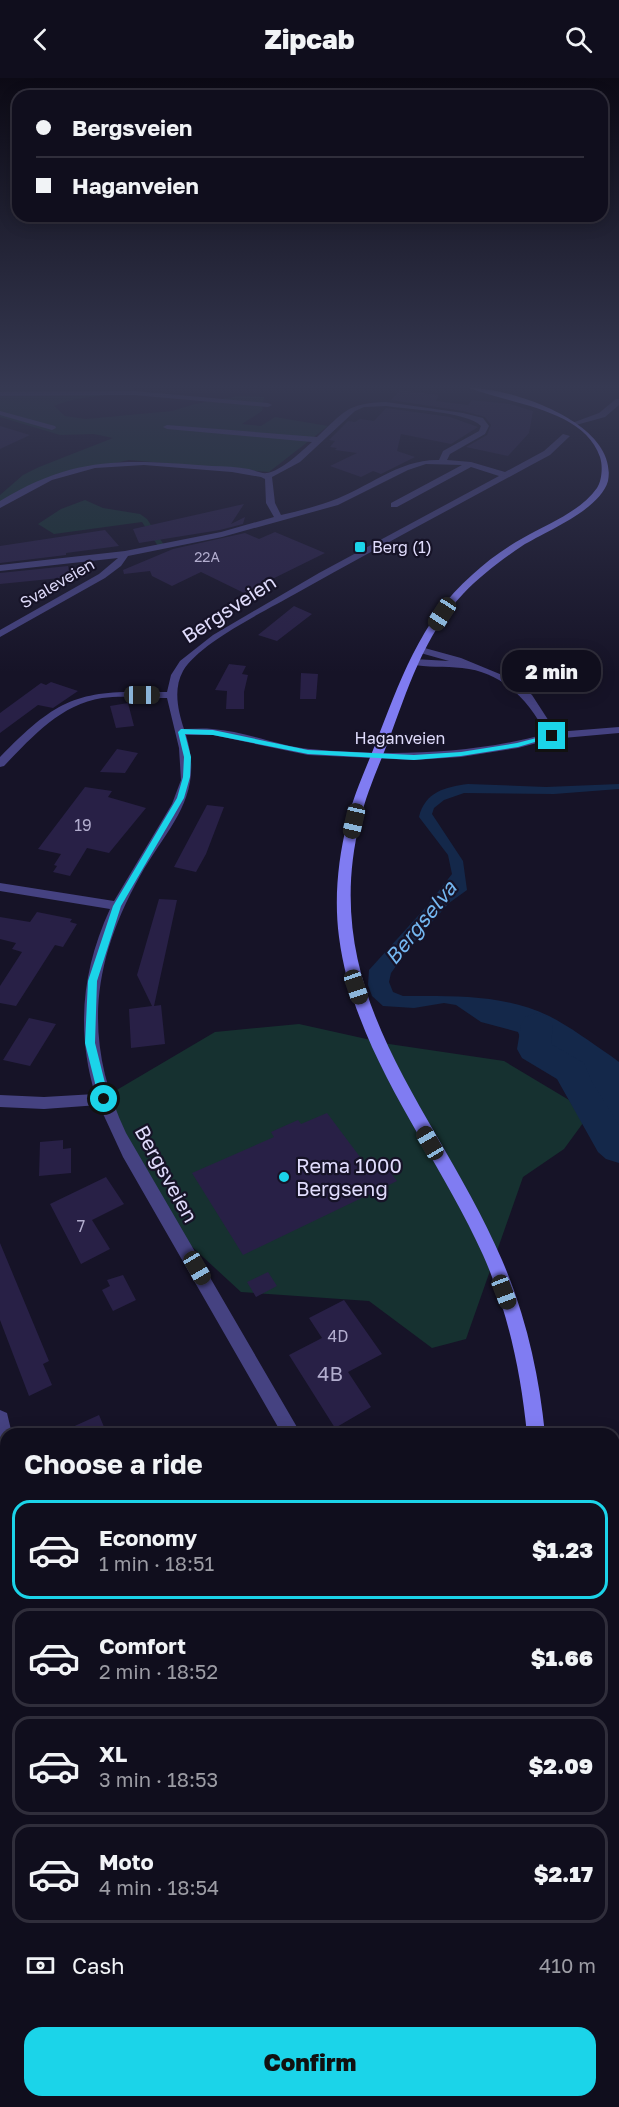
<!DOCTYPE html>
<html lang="en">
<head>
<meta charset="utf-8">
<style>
	body { margin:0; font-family:"Golos Text",sans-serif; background:#1e1c2a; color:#f1f3f6; height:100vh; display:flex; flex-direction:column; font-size:22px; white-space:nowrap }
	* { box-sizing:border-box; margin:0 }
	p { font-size:20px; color:#9c9ca4 }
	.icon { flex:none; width:33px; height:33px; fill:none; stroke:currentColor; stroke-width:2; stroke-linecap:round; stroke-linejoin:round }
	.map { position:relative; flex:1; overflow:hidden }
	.sheet { position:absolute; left:0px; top:1350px; width:620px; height:680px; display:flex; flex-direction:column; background:#100e1d; border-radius:18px 18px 0 0; box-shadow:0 3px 15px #0003,0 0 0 2px #302e3b }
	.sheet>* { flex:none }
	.guide { position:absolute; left:12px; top:12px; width:596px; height:132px; border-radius:18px; box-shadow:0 3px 15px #0003,0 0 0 2px #302e3b; display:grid; align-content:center; height:132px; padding:0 24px; background:#100e1d }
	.end { position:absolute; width:27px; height:27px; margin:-14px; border:8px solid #1bd4e9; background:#111; box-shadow:0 0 0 3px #111 }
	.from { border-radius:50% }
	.bubble { position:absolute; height:42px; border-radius:18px; background:#100e1d; box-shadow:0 3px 15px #0003,0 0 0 2px #302e3b; font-size:20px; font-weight:800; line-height:42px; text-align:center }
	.car { position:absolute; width:18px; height:36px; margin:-18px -9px; border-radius:8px; box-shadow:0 0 4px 2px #0007; background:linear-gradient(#222 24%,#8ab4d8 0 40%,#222 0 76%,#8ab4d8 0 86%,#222 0) }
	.guide b { display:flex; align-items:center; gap:21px; height:57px; font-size:22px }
	.guide b+b { border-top:2px solid #302e3b }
	.guide i { width:15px; height:15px; background:#f1f3f6 }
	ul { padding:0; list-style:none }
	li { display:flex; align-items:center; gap:18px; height:99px; margin:0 12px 9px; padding:0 12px; border:3px solid #302e3b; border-radius:18px }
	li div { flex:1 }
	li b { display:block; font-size:22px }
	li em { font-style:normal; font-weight:800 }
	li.on { border-color:#1bd4e9 }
	li>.icon { width:54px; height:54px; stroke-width:1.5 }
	h2 { padding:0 24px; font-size:27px; line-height:72px }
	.pay { display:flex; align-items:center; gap:15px; height:66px; padding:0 24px; font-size:22px }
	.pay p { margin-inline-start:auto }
	.action { display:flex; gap:12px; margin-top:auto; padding:12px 24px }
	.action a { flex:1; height:69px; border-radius:18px; background:#1bd4e9; color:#111; font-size:24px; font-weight:800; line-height:69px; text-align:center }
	header { display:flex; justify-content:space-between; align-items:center; height:78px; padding:0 24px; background:#100e1d; font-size:27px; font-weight:800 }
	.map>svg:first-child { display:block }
	.green { fill:#163130 }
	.water { fill:#14284a }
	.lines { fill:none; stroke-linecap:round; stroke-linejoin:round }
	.river { fill:#14284a; fill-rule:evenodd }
	.building { fill:#282046 }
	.street { fill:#454281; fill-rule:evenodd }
	.secondary { fill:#807cf2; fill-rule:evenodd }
	.route { fill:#1bd4e9 }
	.poi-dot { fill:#1bd4e9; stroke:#161327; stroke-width:2 }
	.labels { text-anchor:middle; stroke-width:4.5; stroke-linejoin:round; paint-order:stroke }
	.far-number-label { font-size:14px; fill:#b2adce }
	.far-poi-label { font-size:16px; fill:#e0dcfc; stroke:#161327; text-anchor:start }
	.far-street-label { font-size:16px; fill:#e0dcfc; stroke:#161327 }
	.number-label { font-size:16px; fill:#b2adce }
	.street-label { font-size:20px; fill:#e0dcfc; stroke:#161327 }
	.poi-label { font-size:20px; fill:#e0dcfc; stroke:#161327; text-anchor:start }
	.near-number-label { font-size:20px; fill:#b2adce }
	.water-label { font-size:21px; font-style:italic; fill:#74b7f1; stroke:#161327 }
</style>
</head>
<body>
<header><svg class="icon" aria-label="back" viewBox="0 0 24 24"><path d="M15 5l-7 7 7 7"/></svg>Zipcab<svg class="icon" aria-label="search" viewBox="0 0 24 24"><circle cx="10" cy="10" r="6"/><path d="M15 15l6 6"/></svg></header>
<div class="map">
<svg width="619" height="2029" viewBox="0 0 619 2029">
	<rect width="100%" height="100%" fill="#161327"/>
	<!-- green -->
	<path class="green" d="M0,310h137c-27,9 -57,7 -83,18l11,10 21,3 86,-8 23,-7 43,-8 26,1 -2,14 -20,13 19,2 14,-9 53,9 -59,46 -140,-12 -82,18 -47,28v-11l23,-20 16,-8 74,-29 -19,-4 -34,1 -60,-18z
		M85,422l18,8 37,6 7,5 17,26 -6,1 -16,-24 -88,12 -16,-10 23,-15z
		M299,946l90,20 115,17 65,39 14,23 -19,26 -41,28 -57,162 -34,9 -63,-47 -128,-9 -76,-70 -51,-97 1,-34 100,-59z"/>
	<!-- water -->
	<path class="water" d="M468,706l78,3 73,-3v5l-65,5 -90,-1 -20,7 -10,8 -2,6 31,47 4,29 -18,13 -36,40 -22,30 -2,9 4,10 10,4c50,0 100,-2 146,20 20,10 43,27 62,40l8,6v94l-38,-50 -15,-16 2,-20c-18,-18 -40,-7 -50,-38l-37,-10 -25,-17 -12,-2 -30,5 -31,-2 -11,-10 -4,-11 1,-15 58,-64 25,-32 -4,-19 -29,-38c6,-25 26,-30 49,-33z"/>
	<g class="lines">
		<!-- river -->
		<path class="river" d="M537,935l12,4 4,8 -2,19 33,19 8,19 27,43v38l-13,-4 -8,-7 -41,-73 -35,-21 -5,-9 4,-24 4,-8z"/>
	</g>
	<!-- building -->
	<path class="building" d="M400,312l39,5 -3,6 32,4 4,-5 38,4 23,7 -4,22 -21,23 -42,-9 21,-12 4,-10 -6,-8 -22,-6 -72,-11z
		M386,330l64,9 28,10 -27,17 -50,-10 -4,17 18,6 -34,17 -8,-3 -12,6 -31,-11 27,-13 -22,-3 2,-2 -7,-1 5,-6 -6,-1 19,-19 7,1 5,-3 14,2z
		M0,348l30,9 -30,14z
		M244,426l-13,20 14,-7 -2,7 -23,6 -81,13 -6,-14z
		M105,452l14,16 -53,7v2l-66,8v-17z
		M275,454l50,21 -81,40 -43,-21 -29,14 -20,-10 -2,-5 -26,3 -1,-4 50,-21 72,-16 14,6z
		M68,488l2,11 -70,7v-11z
		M294,528l18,8 -35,27 -19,-6z
		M229,586l17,2 -4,8 6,1 -4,17v17h-18l1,-18 -12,-1z
		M301,595l17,1 -2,25h-16z
		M51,604l27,9 -25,17 -15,-3 -38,28v-20l41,-30 5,2z
		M128,625l6,23 -18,2 -6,-22z
		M117,671l21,4 -13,20 -25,-1z
		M85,709l27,4 -4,6 38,11 -37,45 -22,-5 -17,28 -17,-4 4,-6 -3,-1 7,-11 -23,-5z
		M207,727l17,2 -18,47 -10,18 -22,-5z
		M159,821l18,1 -23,106 7,-1 4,39 -34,4 -2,-39 23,-3 -15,-31z
		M37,834l35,7 -2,3 7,2 -14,23 -8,-2 -39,61 -16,-3v-17l22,-34 -10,-3 4,-6 -16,-4v-22l30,5z
		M29,940l27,6 -26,42 -27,-6z
		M327,1035l39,52 14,-6 17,22 -154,74 -51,-82 82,-36 -3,-5 27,-12 3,4z
		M63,1062v9l8,-1v25l-32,3 1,-34z
		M106,1099l18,27 -32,16 18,29 -29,15 -31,-60z
		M0,1165l49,118 -6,3 9,21 -23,11 -29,-76z
		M268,1194l9,14 -21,11 -9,-15z
		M123,1197l13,25 -23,11 -11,-21 8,-4 -3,-6z
		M344,1222l38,54 -34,18 23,35 -36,21 -46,-73 33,-17 -13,-20z
		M99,1337l8,19h-50z"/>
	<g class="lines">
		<!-- street -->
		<path class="street" d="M134,313l134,12 4,2 -4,2 -134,-12 -134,1v-4z
			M616,321h3v6l-14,12 -29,8 -4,-2 27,-10z
			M386,324l77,11 20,5 6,8 -4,8 -35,20 -3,6 24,2 34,10 39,-21 19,-17 7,2 -20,19c-85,46 -171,92 -255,139 -30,17 -96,49 -112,77 -10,18 -5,40 1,58 9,0 18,-1 28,0 33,2 65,17 98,20 79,7 158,6 236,-15 -17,-34 -44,-62 -84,-66 -17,-2 -35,0 -52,-4v-4l4,-1 35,2 -32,-9 -1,-2 5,-3 40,11 51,21 20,16 24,37 63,-5v6l-67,6 -34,9 -57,9 -47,3 -106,-5 -95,-20h-27c19,62 -18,91 -46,141 -49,88 -57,165 -14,257l175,301h-19l-159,-277 -24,-52 -55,4 -44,-2v-12l44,2 51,-3c-19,-64 -13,-124 15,-185l-110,-18v-8l114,18 58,-97 9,-24 -2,-32 -12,-50c-22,0 -44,-3 -65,0 -41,6 -71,40 -98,68l-4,1v-10c61,-63 81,-67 167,-65l4,-17 9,-14 33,-26 106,-62 180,-97 -28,-9 -74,40h-6v-4l71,-38 -36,-1 -18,6 -70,35 -116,32 -94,19 -7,10 -16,12 -105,59v-7l99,-56 19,-16 -118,13v-6l125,-14 96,-19 53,-15 -8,-14 -1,-24 -4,-2 -29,-5 -88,-7 -49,3 -43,12 -52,28v-7c77,-47 127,-41 212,-35 13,0 25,1 37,3 5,1 13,5 18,4 14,-2 35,-22 45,-31l-145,-13 -4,-2 4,-2 150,12c27,-25 30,-34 69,-35zM386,328c20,3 83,6 95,20l-2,5 -36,20 -4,9c-40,-1 -71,28 -108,41 -16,6 -33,10 -50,14l-6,-12 -3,-26 28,-15 55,-51 9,-4z
			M0,333l55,15 1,2 -4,2 -52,-15z
			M0,1332l7,3 5,21h-6v28l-6,-2z
			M6,1482v42l-6,2v-42z"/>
		<!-- secondary -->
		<path class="secondary" d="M470,310c41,0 149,35 138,93 -8,29 -62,50 -86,65 -21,14 -42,30 -59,48 -39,41 -56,97 -75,148 -10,26 -22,52 -28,79 -44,178 78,289 142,439 24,56 37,114 43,174h-18c-6,-61 -19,-123 -44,-179 -47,-105 -129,-201 -144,-318 -5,-38 -1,-77 8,-114 6,-27 18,-52 28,-78 24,-61 45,-125 97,-170 15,-14 33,-27 51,-37 24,-14 57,-26 74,-50 5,-8 6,-22 3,-31 -16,-48 -91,-53 -130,-69z
			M293,2024h28l-2,5h-28z"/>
	</g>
	<!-- sky -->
	<linearGradient id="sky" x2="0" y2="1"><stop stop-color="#0c0a15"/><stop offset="0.52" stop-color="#363952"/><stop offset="1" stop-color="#363952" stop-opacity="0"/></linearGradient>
	<rect width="619" height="594" fill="url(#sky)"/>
	<!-- route -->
	<path class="route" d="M181,651l32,1 95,20 106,5 47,-3 56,-9 35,-9 3,2 -37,11 -57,9 -47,4 -106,-6 -95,-19 -28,-1 6,23 -1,20 -6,21 -63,108 -24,75 -2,62 14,56 -5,4 -5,-4 -14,-56 3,-62 25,-75 64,-108 6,-21 1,-20 -6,-25z"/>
	<!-- markers -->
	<g class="poi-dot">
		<rect x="354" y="463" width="12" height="12" rx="3"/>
		<circle cx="284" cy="1099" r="6"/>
	</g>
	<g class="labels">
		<!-- far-number labels -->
		<g class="far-number-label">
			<text x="207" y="484">22A</text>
		</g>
		<!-- far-poi labels -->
		<g class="far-poi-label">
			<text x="372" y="475">Berg (1)</text>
		</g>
		<!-- far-street labels -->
		<g class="far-street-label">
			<text transform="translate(57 505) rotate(-30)" y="6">Svaleveien</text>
			<text x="400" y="666">Haganveien</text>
		</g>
		<!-- number labels -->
		<g class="number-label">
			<text x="83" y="753">19</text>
			<text x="81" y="1154">7</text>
			<text x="338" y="1264">4D</text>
		</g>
		<!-- street labels -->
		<g class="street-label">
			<text transform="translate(229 531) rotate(-33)" y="7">Bergsveien</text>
			<text transform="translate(166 1096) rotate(61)" y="7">Bergsveien</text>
		</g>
		<!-- poi labels -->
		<g class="poi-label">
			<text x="296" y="1095">Rema 1000<tspan x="296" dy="23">Bergseng</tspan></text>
		</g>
		<!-- near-number labels -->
		<g class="near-number-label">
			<text x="330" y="1303">4B</text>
		</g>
		<!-- water labels -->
		<g class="water-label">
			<text transform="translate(421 845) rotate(-51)" y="7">Bergselva</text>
		</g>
	</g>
</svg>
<i class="end from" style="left:104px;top:1021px"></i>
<i class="end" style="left:552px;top:658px"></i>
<div class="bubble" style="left:502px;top:572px;width:99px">2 min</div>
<i class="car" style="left:442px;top:536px;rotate:213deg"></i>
<i class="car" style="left:142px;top:617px;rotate:90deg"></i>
<i class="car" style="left:354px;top:743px;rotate:193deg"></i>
<i class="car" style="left:356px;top:909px;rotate:161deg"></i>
<i class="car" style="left:430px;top:1065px;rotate:330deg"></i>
<i class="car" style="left:197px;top:1190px;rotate:150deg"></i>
<i class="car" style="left:504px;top:1214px;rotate:159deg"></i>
<div class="guide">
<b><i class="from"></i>Bergsveien</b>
<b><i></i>Haganveien</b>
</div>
<section class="sheet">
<h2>Choose a ride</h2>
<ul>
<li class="on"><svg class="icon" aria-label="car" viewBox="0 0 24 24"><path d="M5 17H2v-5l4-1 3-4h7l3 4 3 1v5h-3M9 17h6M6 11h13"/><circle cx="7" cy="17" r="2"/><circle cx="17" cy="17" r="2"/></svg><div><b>Economy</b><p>1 min · 18:51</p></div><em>$1.23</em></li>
<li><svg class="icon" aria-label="car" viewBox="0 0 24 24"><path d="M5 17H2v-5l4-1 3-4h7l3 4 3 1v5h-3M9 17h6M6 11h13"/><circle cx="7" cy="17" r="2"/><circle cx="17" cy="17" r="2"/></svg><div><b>Comfort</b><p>2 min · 18:52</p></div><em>$1.66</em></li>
<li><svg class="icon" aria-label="car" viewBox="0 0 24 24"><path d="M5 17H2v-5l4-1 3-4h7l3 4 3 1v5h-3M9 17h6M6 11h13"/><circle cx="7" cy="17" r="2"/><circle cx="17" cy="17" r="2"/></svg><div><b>XL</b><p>3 min · 18:53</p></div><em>$2.09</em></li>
<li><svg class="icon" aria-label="car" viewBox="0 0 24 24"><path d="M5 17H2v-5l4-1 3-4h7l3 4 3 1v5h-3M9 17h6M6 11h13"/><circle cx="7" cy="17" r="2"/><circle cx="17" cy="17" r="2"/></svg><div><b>Moto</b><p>4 min · 18:54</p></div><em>$2.17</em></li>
</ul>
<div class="pay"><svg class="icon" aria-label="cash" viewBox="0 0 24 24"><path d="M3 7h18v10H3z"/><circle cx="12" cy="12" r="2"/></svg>Cash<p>410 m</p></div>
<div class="action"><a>Confirm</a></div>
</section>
</div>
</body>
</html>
